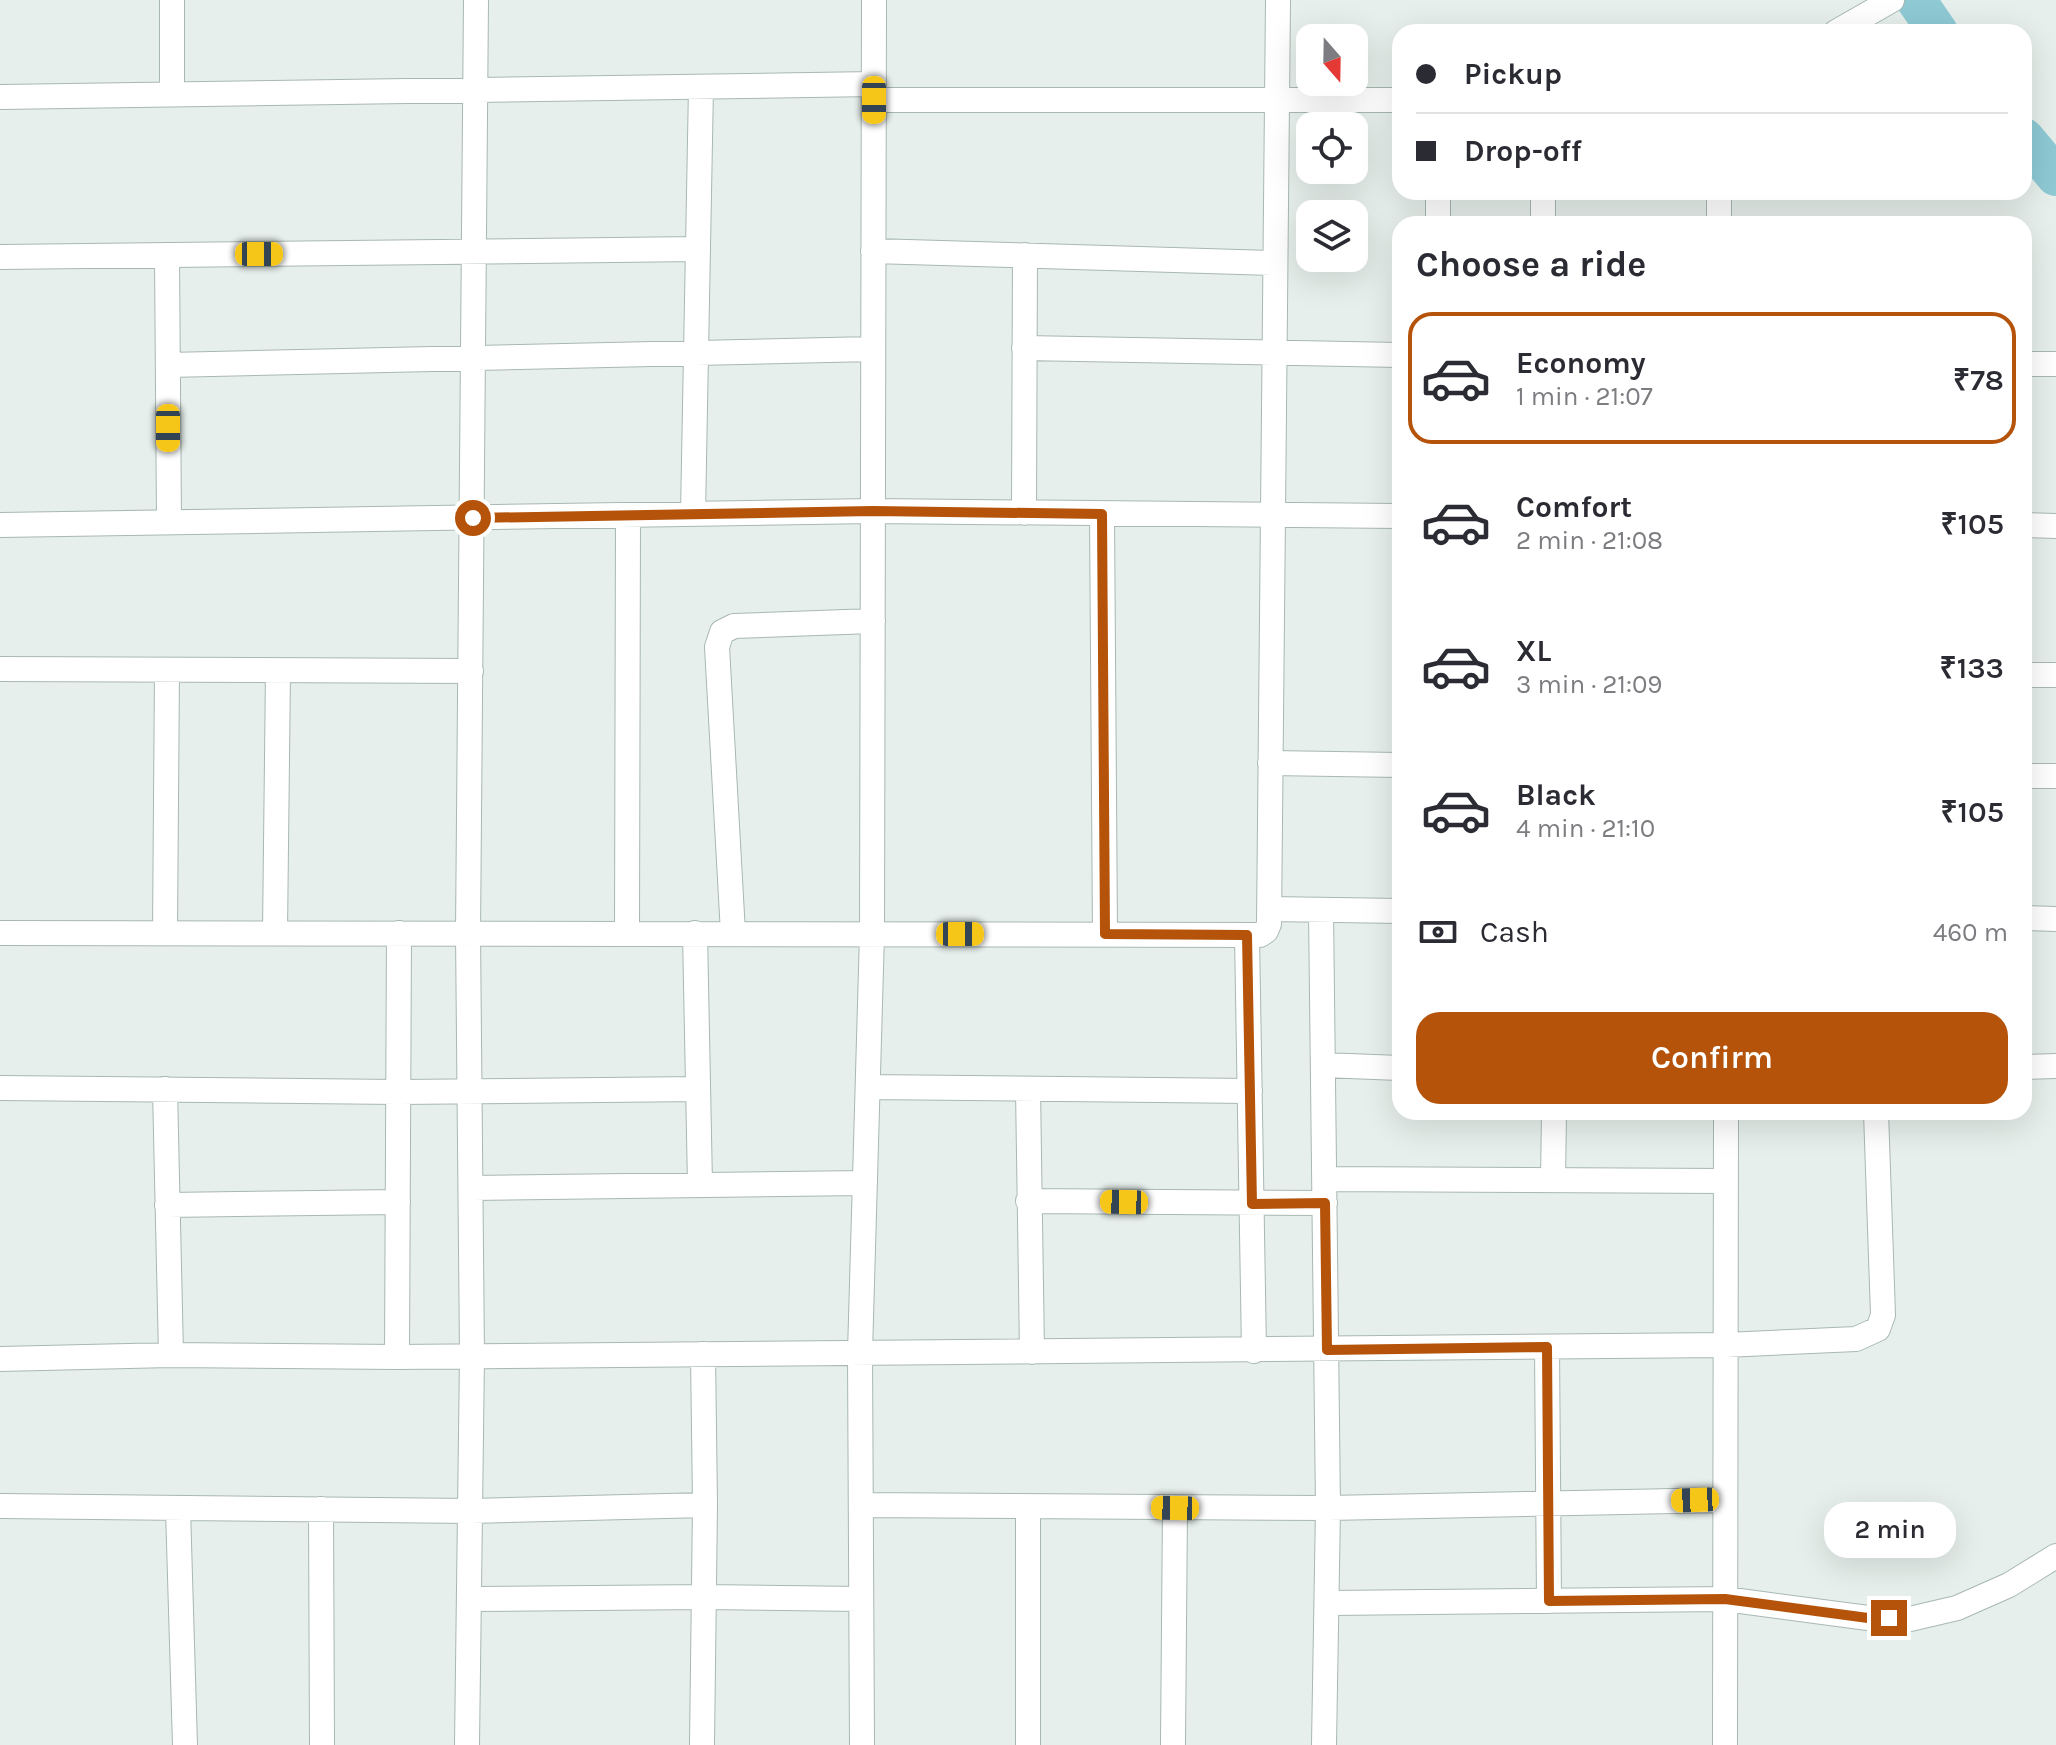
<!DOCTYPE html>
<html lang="en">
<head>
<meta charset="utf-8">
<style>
	body { margin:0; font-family:Karla,sans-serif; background:#f7f7f7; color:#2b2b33; height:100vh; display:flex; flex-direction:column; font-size:30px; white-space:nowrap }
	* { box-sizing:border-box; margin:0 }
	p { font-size:26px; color:#7c7c81 }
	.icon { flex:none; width:44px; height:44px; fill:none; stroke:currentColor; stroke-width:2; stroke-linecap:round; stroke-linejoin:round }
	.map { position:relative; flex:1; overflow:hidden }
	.drawer { position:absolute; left:1392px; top:216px; width:640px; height:904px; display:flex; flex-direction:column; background:#fff; border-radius:24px; box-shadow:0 8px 32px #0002 }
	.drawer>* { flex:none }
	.guide { position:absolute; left:1392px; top:24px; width:640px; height:176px; border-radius:24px; box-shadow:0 8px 32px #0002; display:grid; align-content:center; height:176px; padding:0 24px; background:#fff }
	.needle { width:52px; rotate:160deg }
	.buttons { position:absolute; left:1296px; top:24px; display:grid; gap:16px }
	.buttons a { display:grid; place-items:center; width:72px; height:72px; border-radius:16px; background:#fff; box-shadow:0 8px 32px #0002; font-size:40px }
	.end { position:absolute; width:36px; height:36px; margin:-18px; border:10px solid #b45309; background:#fff; box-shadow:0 0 0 4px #fff }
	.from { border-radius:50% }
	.bubble { position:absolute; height:56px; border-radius:24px; background:#fff; box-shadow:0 8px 32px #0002; font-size:26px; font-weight:600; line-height:56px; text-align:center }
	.car { position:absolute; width:24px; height:48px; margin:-24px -12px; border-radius:10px; box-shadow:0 0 6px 2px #0007; background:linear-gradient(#f5c518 24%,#345 0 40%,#f5c518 0 76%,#345 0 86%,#f5c518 0) }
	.guide b { display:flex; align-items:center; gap:28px; height:76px; font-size:30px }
	.guide b+b { border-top:2px solid #e1e1e2 }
	.guide i { width:20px; height:20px; background:#2b2b33 }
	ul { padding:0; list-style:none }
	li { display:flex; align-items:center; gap:24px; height:132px; margin:0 16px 12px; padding:0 8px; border:4px solid transparent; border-radius:24px }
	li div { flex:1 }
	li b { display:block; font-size:30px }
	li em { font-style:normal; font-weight:600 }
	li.selected { border-color:#b45309 }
	li>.icon { width:72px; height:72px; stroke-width:1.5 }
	h2 { padding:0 24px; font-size:36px; line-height:96px }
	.pay { display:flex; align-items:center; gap:20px; height:88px; padding:0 24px; font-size:30px }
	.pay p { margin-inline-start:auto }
	.primary-button { display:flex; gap:16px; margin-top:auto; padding:16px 24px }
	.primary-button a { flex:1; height:92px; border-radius:24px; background:#b45309; color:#fff; font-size:32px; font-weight:600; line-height:92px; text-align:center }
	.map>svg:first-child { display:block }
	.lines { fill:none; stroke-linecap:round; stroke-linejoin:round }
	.canal { stroke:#8ec9d4; stroke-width:40 }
	.minor-casing { stroke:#a8b8b2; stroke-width:26 }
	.minor { stroke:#fff; stroke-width:24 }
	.route { stroke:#b45309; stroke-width:10 }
</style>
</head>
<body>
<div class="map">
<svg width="2056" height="1745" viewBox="0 0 2056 1745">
	<rect width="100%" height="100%" fill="#e6efeb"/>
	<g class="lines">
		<!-- canal -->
		<path class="canal" d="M1916,0l22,32
			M2024,138l32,38"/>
		<!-- minor casing -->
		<g class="minor-casing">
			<path id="minor" d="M172,0v94
				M1836,32l56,-32
				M0,97l874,-13
				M874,100h526
				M1543,192v32
				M1438,224v-32
				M1719,224v-32
				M873,251l402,12
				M167,255l2,267
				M0,257l698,-8
				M1024,348l376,7
				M2024,364h32
				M168,365l705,-16
				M1024,513l1,-258
				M693,514l8,-427
				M1102,514l3,420
				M0,525l873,-14 527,5
				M2024,525l32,1
				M0,669l471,2
				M2024,675h32
				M1270,763l130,2
				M2024,776h32
				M1269,909l131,2
				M1321,910l7,598 -4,237
				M2024,918l32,1
				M0,933l1260,2 6,-4 3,-7 9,-924
				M165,933l2,-263
				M275,933l3,-262
				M627,933l1,-417
				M695,933l5,252
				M733,933l-16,-286 5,-15 12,-6 139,-5
				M1247,935l7,416
				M1323,1065l77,3
				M2024,1067l32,-1
				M868,1087l382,4
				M0,1088l398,4 300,-3
				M165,1089l6,266
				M1028,1089l4,263
				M1325,1179l400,2
				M1553,1180l1,-68
				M471,1188l394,-5
				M1028,1201l297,2
				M167,1205l231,-3
				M1547,1347l2,254
				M397,1357l2,-424
				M0,1359l171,-4 226,2 1328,-12 131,-6 22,-10 5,-14 -7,-203
				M861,1505l467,3 397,-8
				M0,1506l471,5 234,-6
				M1028,1507v238
				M178,1509l7,236
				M321,1509l1,236
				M471,1599l233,-2 157,2
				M1328,1603l397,-4 143,19 42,1 47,-11 52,-23 47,-29
				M467,1745l5,-389 -4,-423 8,-933
				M702,1745l3,-240 -2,-151
				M862,1745l-2,-392 12,-419 2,-934
				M1173,1745l2,-237
				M1725,1745l1,-633"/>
		</g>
		<!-- minor -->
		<use href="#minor" class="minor"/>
	</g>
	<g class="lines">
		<!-- route -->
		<path class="route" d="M473,518l400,-7 229,3 3,420 142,1 5,269 73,-1 2,147 220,-3 2,254 176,-2 143,19h21"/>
	</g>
</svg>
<div class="buttons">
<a><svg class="needle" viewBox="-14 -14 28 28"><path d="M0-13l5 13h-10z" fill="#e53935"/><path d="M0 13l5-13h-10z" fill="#7c7c81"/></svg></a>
<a><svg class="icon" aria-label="locate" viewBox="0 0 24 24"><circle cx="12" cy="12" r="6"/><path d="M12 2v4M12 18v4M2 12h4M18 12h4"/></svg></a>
<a><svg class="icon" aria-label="layers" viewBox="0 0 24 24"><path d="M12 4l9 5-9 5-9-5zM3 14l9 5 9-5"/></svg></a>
</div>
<i class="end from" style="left:473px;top:518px"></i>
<i class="end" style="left:1889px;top:1618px"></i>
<div class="bubble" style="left:1824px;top:1502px;width:132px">2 min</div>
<i class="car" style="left:874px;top:100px;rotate:180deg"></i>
<i class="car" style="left:259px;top:254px;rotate:90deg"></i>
<i class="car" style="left:168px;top:428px;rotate:180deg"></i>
<i class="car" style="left:960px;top:934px;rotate:90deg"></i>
<i class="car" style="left:1124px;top:1202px;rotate:271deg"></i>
<i class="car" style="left:1695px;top:1500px;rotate:268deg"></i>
<i class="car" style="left:1175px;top:1508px;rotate:271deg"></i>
<div class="guide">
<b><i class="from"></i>Pickup</b>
<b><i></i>Drop-off</b>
</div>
<section class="drawer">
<h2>Choose a ride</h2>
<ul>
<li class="selected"><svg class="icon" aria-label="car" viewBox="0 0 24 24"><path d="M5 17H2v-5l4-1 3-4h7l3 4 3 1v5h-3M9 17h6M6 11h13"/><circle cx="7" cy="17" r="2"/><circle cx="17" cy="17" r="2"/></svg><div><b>Economy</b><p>1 min · 21:07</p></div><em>₹78</em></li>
<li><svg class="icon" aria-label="car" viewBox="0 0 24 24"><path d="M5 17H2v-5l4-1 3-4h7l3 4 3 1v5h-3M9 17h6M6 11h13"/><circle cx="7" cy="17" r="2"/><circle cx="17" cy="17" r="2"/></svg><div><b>Comfort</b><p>2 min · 21:08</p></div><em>₹105</em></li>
<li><svg class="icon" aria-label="car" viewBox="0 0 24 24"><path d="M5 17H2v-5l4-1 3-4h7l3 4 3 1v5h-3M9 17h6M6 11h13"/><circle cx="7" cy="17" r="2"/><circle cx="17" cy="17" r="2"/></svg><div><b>XL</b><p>3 min · 21:09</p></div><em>₹133</em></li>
<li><svg class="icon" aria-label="car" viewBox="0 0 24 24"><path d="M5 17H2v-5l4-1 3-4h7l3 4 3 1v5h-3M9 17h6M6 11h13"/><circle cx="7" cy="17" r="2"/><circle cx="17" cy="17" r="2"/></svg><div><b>Black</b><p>4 min · 21:10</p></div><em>₹105</em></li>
</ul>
<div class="pay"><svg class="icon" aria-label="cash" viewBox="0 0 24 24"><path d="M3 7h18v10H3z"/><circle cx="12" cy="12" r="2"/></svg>Cash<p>460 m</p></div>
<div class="primary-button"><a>Confirm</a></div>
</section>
</div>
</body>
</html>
